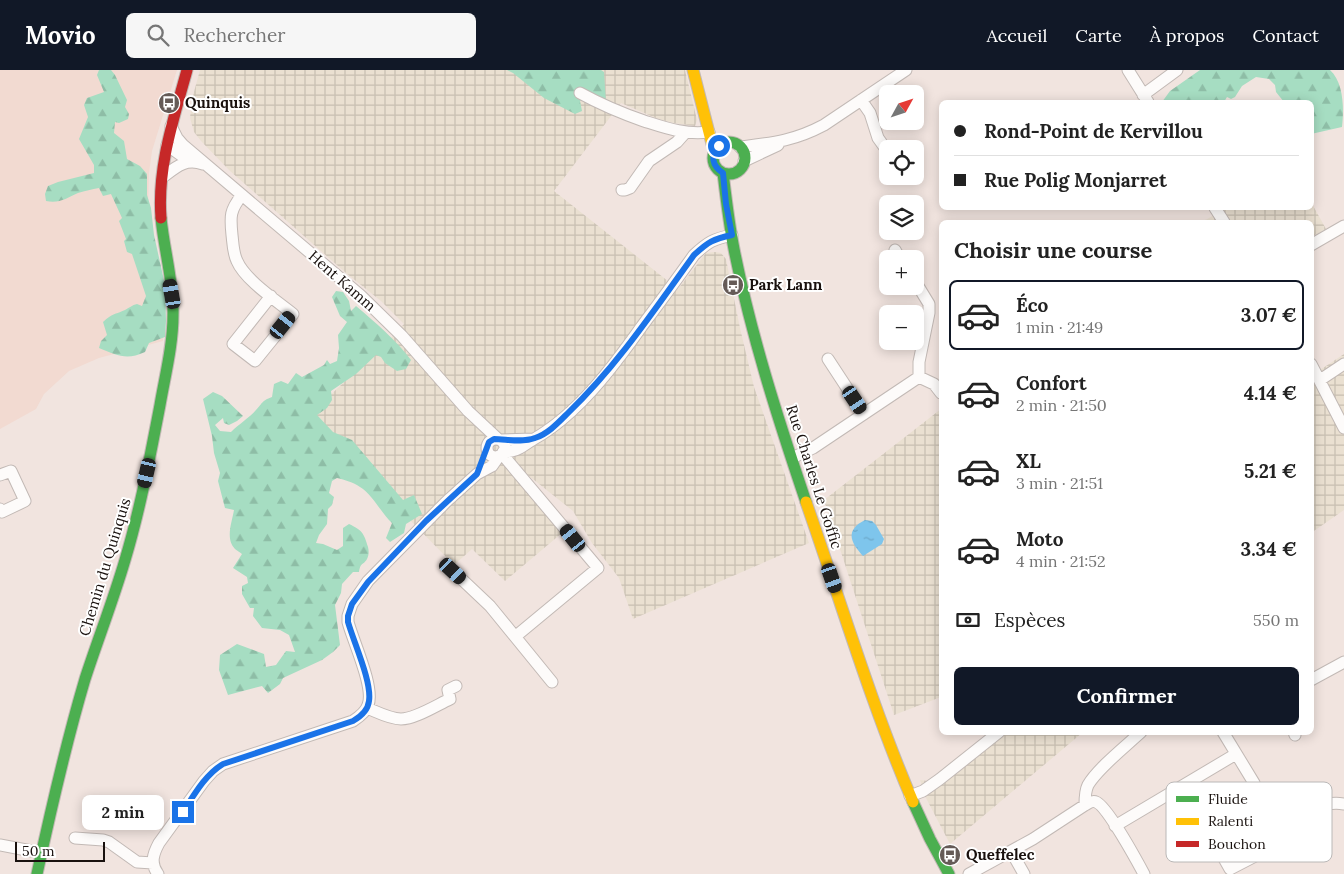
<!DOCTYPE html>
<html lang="fr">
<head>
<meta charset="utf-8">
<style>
	body { margin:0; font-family:Lora,serif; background:#f6f6f6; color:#222; height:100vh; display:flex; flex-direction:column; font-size:19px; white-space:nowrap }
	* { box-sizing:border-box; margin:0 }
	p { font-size:16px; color:#767676 }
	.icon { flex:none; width:28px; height:28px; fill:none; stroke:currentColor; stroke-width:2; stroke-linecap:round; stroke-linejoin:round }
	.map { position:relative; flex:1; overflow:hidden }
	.sheet { position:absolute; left:939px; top:150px; width:375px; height:515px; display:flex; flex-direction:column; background:#fff; border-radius:8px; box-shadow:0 2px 12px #0003 }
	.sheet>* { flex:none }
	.hud { position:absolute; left:939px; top:30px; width:375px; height:110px; border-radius:8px; box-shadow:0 2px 12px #0003; display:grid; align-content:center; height:110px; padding:0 15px; background:#fff }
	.needle { width:32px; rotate:50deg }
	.buttons { position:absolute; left:879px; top:15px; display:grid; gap:10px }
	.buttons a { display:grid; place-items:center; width:45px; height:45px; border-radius:8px; background:#fff; box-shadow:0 2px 12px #0003; font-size:25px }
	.scale { position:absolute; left:15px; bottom:12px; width:90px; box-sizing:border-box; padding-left:5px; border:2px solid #19110e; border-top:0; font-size:14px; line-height:18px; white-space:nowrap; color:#19110e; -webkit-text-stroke:4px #fff; paint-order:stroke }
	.end { position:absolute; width:22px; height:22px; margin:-11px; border:6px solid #1a73e8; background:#fff; box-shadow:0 0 0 2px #fff }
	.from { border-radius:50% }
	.bubble { position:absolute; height:35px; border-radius:8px; background:#fff; box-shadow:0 2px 12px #0003; font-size:16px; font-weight:800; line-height:35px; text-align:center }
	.car { position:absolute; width:15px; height:30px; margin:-15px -8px; border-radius:6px; box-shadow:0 0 4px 1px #0007; background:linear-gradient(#222 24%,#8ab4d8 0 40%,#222 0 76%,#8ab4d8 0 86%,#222 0) }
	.hud b { display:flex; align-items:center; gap:18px; height:48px; font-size:19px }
	.hud b+b { border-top:1px solid #e0e0e0 }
	.hud i { width:12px; height:12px; background:#222 }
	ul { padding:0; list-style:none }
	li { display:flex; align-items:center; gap:15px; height:70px; margin:0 10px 8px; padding:0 5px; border:2px solid transparent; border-radius:8px }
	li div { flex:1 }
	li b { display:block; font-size:19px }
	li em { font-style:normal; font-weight:800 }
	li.on { border-color:#111827 }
	li>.icon { width:45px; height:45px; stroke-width:1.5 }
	h2 { padding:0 15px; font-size:22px; line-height:60px }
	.pay { display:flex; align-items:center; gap:12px; height:55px; padding:0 15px; font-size:19px }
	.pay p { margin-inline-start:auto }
	.primary-button { display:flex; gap:10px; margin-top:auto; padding:10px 15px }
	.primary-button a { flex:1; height:58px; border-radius:8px; background:#111827; color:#fff; font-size:20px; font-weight:800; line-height:58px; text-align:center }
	header { display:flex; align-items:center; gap:30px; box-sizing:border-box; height:70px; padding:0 25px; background:#111827; color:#fff }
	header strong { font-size:24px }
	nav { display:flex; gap:28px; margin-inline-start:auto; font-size:18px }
	.search { width:350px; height:45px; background:#f6f6f6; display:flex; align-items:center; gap:12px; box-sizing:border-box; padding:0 18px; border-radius:8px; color:#767676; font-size:19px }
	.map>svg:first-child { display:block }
	.built { fill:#f2dad1 }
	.industrial { fill:url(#industrial-grid) }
	.forest { fill:url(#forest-firs) }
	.water { fill:url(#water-ripples) }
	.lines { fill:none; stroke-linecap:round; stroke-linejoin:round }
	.street-casing { stroke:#c2b9b5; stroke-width:13 }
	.fast-casing { stroke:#c2b9b5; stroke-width:13 }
	.slow-casing { stroke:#c2b9b5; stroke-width:13 }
	.jam-casing { stroke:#c2b9b5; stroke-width:13 }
	.street { stroke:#fdfbfa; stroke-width:11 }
	.fast { stroke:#4caf50; stroke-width:11 }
	.slow { stroke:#ffc107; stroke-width:11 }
	.jam { stroke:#c62828; stroke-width:11 }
	.route { stroke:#1a73e8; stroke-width:6 }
	.labels { text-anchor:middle; stroke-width:4; stroke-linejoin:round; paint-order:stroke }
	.poi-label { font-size:15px; font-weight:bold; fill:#19110e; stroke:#fff; text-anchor:start }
	.street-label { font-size:15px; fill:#19110e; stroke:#fff }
	.key { fill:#fff; stroke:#bab8b7; stroke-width:1 }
	.key-label { font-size:14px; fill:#19110e }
</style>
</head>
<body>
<header>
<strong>Movio</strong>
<div class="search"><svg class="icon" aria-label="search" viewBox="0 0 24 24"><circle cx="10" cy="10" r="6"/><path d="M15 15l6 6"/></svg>Rechercher</div>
<nav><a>Accueil</a><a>Carte</a><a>À propos</a><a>Contact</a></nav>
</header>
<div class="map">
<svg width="1344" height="804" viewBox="0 0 1344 804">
	<defs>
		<pattern id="industrial-grid" width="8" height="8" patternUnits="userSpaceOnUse" patternTransform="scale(1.25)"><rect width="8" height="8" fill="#eae0d1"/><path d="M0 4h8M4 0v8" fill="none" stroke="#c8bfb2"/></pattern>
		<pattern id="forest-firs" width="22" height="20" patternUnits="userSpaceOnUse" patternTransform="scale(1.25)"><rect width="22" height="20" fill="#a6ddc2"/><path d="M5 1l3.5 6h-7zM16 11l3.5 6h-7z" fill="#8ebda6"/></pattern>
		<pattern id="water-ripples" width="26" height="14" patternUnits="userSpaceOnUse" patternTransform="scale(1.25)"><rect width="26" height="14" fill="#7ec5ec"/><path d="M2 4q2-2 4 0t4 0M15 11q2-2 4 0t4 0" fill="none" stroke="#6ca8c9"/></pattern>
	</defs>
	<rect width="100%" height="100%" fill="#f1e4df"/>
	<!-- built -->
	<path class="built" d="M0,0h177l-25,81 -3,22 -1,38 16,115 -1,15 -64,17 -30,13 -25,23 -8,15 -36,20z"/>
	<!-- industrial -->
	<path class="industrial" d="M200,0h485l12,50 -2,6 -21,-3 -16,-4 -37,-16 -67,88 124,98 28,-36 9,-1 6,1 5,6 14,69 14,59 55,156 -176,76 -14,-41 -27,-35 -19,-32 -49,-39 38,61 -57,48 -33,-32 -18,16 -146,-149 81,-76 15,-16 -23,-23 -35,-28 -116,-102 -29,-30 -7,-9 -4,-14 2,-19z
		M1311,132l15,27 -15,8v-15h-109l19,-11 -1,-3h91z
		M1344,284v156l-33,23v-157z
		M941,339v288l-47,18 -70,-215z
		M988,663h94l-132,111 -24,-46 -6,-18 8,1z"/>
	<!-- forest -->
	<path class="forest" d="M99,0h12l4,5 12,25 -2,7 4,7 -1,5 -9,4 -4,-1 -1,11 10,8 3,18 13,7 7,8v21l4,13 3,27 11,50 1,36 -1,16 -16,6 -4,9c-19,9 -28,3 -46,-4l2,-7 6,-6 -4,-13c10,-9 11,-7 22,-12 4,-2 7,-5 12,-6l5,2 4,-10 -14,-42 -5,-2 -3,-11 2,-2 -7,-18 3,-3 -11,-24 -8,2 -4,-8c-7,1 -14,3 -21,5 -11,5 -19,11 -32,8l-1,-7 3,-8 10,-4 36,-9v-8l-15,-26 9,-22 -4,-12 3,-7 17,-6 -7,-17z
		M507,0h94l3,2 2,31 -15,-7 -11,5 2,10 -7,3 -31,-16 -31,-25z
		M1200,0h130c14,13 14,39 12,57l-31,7v-32h-27l-8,-10 -1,-7 -6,-6 -13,-2 -14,9 -7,11 -4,2 -4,-2 -3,5h-62l8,-11z
		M336,221l7,1 6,9 2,10 5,-5c20,17 39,33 55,54l-5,9 -9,2 -12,-8 -4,-6 -5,-2 -20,19 -25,17 1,9 -5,8 -10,7 16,17 19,8 51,60 11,-5 8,19 -16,10 -2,9 -14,9 -4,-4 6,-15c-11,-10 -19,-28 -32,-36 -7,-5 -15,-7 -23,-9l-5,3 -3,12 5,4 -2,8 -4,4 -1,15 -8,11 -3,8 7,1 14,6 6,-4v-18l6,-4c13,6 15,9 19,23 1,4 1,8 -1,12 -4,7 -6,2 -8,13h-6l-11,12 -1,9 -6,12 5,40 -7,7 -11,8 -39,18 -3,6 -12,9 -6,-7 -34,9 -9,-25 1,-15 17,-11 27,10 2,13 10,-2 10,-14 9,1 -6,-17 -9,-5 -18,-2 -9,-12 1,-8h-4l-8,-14v-8l6,-3 -1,-6 -14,-9 9,-14c-2,-2 -5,-3 -7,-5 -10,-10 -3,-27 -1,-39l-9,-2 -7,-27 2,-8 -6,-20 -2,-17 -9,-37 10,-7 9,4 21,20 -6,5 -8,4 -5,-2 -1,-5 -8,7 5,6 11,1c8,-8 18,-14 25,-22 7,-7 5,-9 16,-13l2,-13 7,-3 7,3 8,-11 6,4 22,-12 3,-5 3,4 7,-3 2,-13 -1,-13 9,-13 -7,-6 -8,-19z"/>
	<!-- water -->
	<path class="water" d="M865,450l7,1 4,4 8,14 -2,5 -19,12c-13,-14 -18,-26 2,-36z"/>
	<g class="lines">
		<!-- street casing -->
		<g class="street-casing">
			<path id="street" d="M1128,0l20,32
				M580,23c20,11 41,20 64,28 22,7 41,14 65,11
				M1143,25l34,-25
				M861,30l9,13 8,25 10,14
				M171,56l6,12 6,7 177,150 42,41 66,75 30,28
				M167,75l22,16
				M740,77c32,-4 54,-6 84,-22l82,-55
				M744,91l34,-16
				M163,107c13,-10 22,-19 40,-13
				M622,120h3l5,-2 19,-27 28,-19 8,-9
				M242,125c-12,15 -12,21 -10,40 1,8 1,18 5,26 8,19 40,40 56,53l-38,47 -22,-17 38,-48
				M1215,138l9,14
				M1311,175l33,-19
				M895,180l5,9
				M828,289l36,55
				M1311,294l33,64
				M919,307l15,7 7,9
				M1320,310l24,-16
				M487 378a9 9 0 1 1 18 0a9 9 0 1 1-18 0Z
				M500,370l33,-1
				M503,382c15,0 19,-6 31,-13 44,-25 79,-72 108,-113 18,-24 35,-47 52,-71 14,-13 19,-16 38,-20
				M502,384l96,114 -82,68
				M792,388l21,-10 106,-71v-15l10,-49v-9l-14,-23
				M0,405l11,-4 14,30 -23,11 -2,-3
				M453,501l37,35 62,76
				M1311,610l33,-18
				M367,638c10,4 23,11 34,11 14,0 36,-14 49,-20l-2,-9 8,-4
				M1223,662l31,51
				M1294,662l1,3
				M910,726l13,-5 17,-12 59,-47
				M1085,735c4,-2 7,-5 11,-3 11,4 41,59 48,72
				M1115,756l121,-72
				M75,768l28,2 6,2 28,20 16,1
				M1250,768l9,16 -29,15 -9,-16c21,-11 42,-23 63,-33 7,-3 13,-2 19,-4 17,-7 21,-15 41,-12
				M0,775l42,8
				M1011,781l13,23
				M158,804c-8,-11 -5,-20 1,-31l45,-62 9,-10 10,-7 130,-43c6,-4 13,-9 15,-16 7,-17 -15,-64 -20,-83v-6l4,-12 16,-23 78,-79 31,-28 15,-8 7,-10
				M969,804l64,-35 52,-34c0,-7 0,-14 3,-20 10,-17 38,-39 53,-53"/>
		</g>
		<!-- fast casing -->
		<g class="fast-casing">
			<path id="fast" d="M713 88a16 16 0 1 1 32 0a16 16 0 1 1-32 0Z
				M723,103c3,25 6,51 11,76 17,86 44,170 72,253
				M913,732l17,37 19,35
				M37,804c14,-65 29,-131 48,-195 13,-40 28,-78 40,-119 15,-50 25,-103 35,-155 5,-29 13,-60 13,-90 1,-32 -9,-65 -12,-97"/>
		</g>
		<!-- slow casing -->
		<g class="slow-casing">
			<path id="slow" d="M693,0l21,82
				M806,432c35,100 65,202 107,300"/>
		</g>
		<!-- jam casing -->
		<g class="jam-casing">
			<path id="jam" d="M161,148c-4,-51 13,-100 26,-148"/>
		</g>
		<!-- street -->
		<use href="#street" class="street"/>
		<!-- fast -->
		<use href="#fast" class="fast"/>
		<!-- slow -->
		<use href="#slow" class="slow"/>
		<!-- jam -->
		<use href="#jam" class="jam"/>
	</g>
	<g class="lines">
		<!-- route -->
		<path class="route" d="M183,742c11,-17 22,-37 40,-48l130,-43c7,-4 15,-11 16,-20 3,-19 -15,-58 -21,-79v-6l4,-12 16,-22 58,-61 51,-47 12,-32 5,-3c12,0 28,4 41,-1 13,-4 24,-16 33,-25 49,-47 87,-104 126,-158 14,-13 19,-16 38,-20l-6,-31 -3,-31c-11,-7 -13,-18 -4,-27"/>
	</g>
	<!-- icons -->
	<defs>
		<g id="bus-disc" transform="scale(1.125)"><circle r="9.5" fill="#655b57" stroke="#fff"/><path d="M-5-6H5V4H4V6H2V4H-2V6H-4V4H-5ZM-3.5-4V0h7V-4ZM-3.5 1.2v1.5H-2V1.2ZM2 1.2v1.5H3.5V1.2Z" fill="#fff"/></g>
	</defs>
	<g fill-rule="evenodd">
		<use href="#bus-disc" x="169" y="33"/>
		<use href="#bus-disc" x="733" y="215"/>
		<use href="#bus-disc" x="950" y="785"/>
	</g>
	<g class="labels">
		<!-- poi labels -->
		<g class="poi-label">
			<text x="185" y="38">Quinquis</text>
			<text x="749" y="220">Park Lann</text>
			<text x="966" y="790">Queffelec</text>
		</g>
		<!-- street labels -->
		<g class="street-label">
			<text transform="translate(342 211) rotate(41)" y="5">Hent Kamm</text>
			<text transform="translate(814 407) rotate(72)" y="5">Rue Charles Le Goffic</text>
			<text transform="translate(105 497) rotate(-73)" y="5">Chemin du Quinquis</text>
		</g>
	</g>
	<!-- legend -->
	<rect x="1166" y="712" width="166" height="80" rx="8" class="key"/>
	<rect x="1176" y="726" width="23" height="6" fill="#4caf50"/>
	<rect x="1176" y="748" width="23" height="7" fill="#ffc107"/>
	<rect x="1176" y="771" width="23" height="6" fill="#c62828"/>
	<g class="key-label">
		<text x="1208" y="734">Fluide</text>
		<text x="1208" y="756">Ralenti</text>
		<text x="1208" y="779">Bouchon</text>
	</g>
</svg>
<div class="buttons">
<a><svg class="needle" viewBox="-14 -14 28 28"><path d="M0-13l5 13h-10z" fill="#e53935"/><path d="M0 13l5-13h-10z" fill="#767676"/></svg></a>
<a><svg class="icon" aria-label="locate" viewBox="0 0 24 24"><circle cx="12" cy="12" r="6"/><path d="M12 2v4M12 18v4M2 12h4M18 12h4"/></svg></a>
<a><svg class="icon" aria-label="layers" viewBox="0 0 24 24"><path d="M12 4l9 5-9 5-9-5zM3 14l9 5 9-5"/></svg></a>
<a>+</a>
<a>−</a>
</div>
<div class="scale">50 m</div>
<i class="end from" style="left:719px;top:76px"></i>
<i class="end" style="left:183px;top:742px"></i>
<div class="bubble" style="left:82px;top:725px;width:82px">2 min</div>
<i class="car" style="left:172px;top:224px;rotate:350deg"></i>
<i class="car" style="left:283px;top:255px;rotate:39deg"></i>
<i class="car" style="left:855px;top:330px;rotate:146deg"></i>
<i class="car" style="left:147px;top:403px;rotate:193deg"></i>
<i class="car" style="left:573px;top:468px;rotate:321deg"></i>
<i class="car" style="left:453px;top:501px;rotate:133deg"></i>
<i class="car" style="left:832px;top:508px;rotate:161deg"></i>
<div class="hud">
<b><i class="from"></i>Rond-Point de Kervillou</b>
<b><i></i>Rue Polig Monjarret</b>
</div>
<section class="sheet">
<h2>Choisir une course</h2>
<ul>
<li class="on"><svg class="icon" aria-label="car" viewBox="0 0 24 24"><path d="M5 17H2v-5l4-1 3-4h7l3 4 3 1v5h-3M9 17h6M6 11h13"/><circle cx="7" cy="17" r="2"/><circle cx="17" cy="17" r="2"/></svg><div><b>Éco</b><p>1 min · 21:49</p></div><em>3.07 €</em></li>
<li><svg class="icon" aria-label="car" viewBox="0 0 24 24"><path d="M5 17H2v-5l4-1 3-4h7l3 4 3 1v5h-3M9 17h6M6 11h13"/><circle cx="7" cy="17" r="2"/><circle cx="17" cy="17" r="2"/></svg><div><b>Confort</b><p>2 min · 21:50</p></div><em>4.14 €</em></li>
<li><svg class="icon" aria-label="car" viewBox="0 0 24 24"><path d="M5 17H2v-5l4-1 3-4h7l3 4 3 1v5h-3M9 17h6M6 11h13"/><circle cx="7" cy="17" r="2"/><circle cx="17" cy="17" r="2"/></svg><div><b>XL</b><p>3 min · 21:51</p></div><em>5.21 €</em></li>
<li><svg class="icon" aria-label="car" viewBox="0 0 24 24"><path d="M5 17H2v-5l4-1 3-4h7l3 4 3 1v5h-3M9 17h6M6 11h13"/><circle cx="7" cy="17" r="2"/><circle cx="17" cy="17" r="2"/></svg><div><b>Moto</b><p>4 min · 21:52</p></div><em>3.34 €</em></li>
</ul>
<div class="pay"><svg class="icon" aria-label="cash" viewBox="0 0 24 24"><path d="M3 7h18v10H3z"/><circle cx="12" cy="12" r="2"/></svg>Espèces<p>550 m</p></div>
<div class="primary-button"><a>Confirmer</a></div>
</section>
</div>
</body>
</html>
